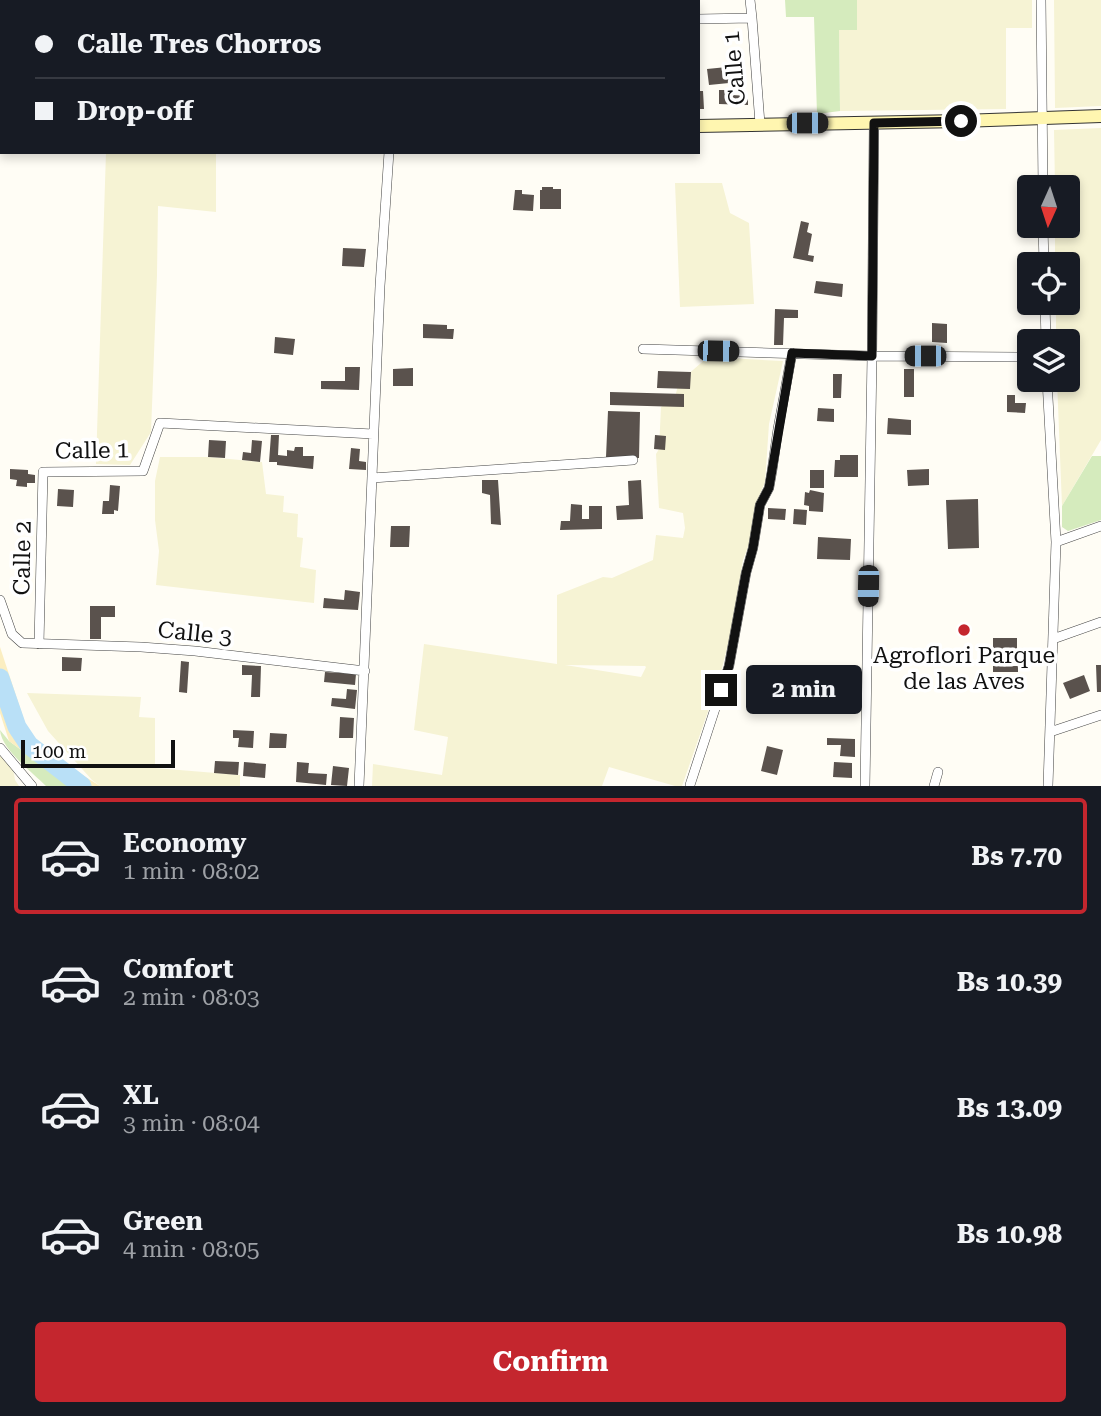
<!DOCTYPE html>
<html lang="en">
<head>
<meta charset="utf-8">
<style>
	body { margin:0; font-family:"Roboto Serif",serif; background:#20242c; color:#f1f3f6; height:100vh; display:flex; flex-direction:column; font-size:26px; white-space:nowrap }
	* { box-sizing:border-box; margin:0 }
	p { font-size:23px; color:#9ea1a6 }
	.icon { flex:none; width:38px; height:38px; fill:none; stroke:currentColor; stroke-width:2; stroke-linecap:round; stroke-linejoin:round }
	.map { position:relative; height:786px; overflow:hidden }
	.details { display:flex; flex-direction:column; background:#171b24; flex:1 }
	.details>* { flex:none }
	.hud { position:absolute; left:0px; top:0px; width:700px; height:154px; box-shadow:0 4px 10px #0003; display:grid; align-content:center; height:154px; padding:0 35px; background:#171b24 }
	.needle { width:46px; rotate:183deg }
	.controls { position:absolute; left:1017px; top:175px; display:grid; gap:14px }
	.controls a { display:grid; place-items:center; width:63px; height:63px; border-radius:7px; background:#171b24; box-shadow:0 4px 10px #0003; font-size:35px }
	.scale { position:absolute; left:21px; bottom:18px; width:154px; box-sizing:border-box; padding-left:7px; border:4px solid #111; border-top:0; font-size:19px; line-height:24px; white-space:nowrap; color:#111; -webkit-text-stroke:5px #fff; paint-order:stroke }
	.end { position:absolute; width:32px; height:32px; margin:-16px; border:9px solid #111; background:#fff; box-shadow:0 0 0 4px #fff }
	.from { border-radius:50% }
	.bubble { position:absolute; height:49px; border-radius:7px; background:#171b24; box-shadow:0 4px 10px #0003; font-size:23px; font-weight:700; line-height:49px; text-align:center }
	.car { position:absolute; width:21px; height:42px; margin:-21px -10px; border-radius:9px; box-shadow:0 0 5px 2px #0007; background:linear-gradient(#222 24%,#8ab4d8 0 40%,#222 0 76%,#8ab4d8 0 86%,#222 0) }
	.hud b { display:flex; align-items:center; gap:24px; height:66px; font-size:26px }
	.hud b+b { border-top:2px solid #363941 }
	.hud i { width:18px; height:18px; background:#f1f3f6 }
	ul { padding:12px 0 0; list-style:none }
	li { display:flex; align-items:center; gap:21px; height:116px; margin:0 14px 10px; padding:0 21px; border:4px solid transparent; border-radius:7px }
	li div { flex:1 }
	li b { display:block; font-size:26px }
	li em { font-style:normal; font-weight:700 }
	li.active { border-color:#c4262e }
	li>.icon { width:63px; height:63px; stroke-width:1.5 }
	.button { display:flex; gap:14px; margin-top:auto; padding:14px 35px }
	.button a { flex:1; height:80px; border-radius:7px; background:#c4262e; color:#fff; font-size:28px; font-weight:700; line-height:80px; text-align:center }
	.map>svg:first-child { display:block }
	.farmland { fill:#f6f3d4; fill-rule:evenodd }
	.green { fill:#d5ebbd }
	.sand { fill:#fbeec1 }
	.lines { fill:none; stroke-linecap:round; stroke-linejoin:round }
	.river { stroke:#b9e0f7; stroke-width:19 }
	.building { fill:#5a524d }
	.street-casing { stroke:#444; stroke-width:10 }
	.secondary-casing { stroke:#333; stroke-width:14 }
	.street { stroke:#fff; stroke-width:9 }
	.secondary { stroke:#fff6b0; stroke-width:12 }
	.route { stroke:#111; stroke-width:9 }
	.poi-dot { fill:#c4262e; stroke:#fff; stroke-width:2.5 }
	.labels { text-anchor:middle; stroke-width:7; stroke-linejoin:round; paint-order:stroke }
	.street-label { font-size:23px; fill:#111; stroke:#fff }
	.poi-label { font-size:23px; fill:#111; stroke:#fff }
</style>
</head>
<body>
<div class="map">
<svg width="1101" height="786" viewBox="0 0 1101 786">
	<rect width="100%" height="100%" fill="#fffdf5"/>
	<!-- farmland -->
	<path class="farmland" d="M857,0h175v28h-26v81l-166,2 -1,-81 18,-1z
		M1054,0h47v106l-46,2z
		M1101,128v312l-39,66 -5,-126h11v-39h-12v-38h12v-39h-13v-38h13v-39h-13l-1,-57z
		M106,152h110v60l-58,-6 -1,69 -6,157 -21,33 -34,-1z
		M675,183h47l8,30 19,10 5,81 -74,3z
		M708,357l75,4 -14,63 -4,58 -8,19 -7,41 -7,18 -12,72 -12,48 -37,106h-7l-66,-19 -7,19h-230l1,-22 69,11 6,-38 -34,-7 10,-86 133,20v-69l46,-18 9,1 41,-18 3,-25 27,3 2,-10 -2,-15 -24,-5 -3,-54 3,-5 2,-42 14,-10 4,-15zM565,665l80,1 1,1 -5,10z
		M160,457h48l54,5 4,32 18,2 -1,16 15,2 -1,23 6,1 -3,29 16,3 -2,33 -158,-18 3,-34 -4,-31v-39z
		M27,693l114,4 -2,20 16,1v50l85,7v11h-140l-8,-6 -44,-49z
		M0,755l13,13 2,12 4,6h-19z"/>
	<!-- green -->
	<path class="green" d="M785,0h72v30h-18l1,81 -23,3 -3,-97h-28z
		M1092,456h9v64l-33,11 -6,-4v-21z
		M0,730l9,11 61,45h-24c-14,-14 -45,-37 -46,-56z"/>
	<!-- sand -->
	<path class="sand" d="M0,647l26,79 20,26 54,34h-30l-61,-45 -9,-28z"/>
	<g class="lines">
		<!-- river -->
		<path class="river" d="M0,678l17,49 12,18 53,41"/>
	</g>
	<!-- building -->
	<path class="building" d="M727,67l2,16 -20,2 -2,-16z
		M719,90h13v5l16,1v9l-29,-1z
		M698,91h5l1,18h-6z
		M542,187h11v2h8v20h-21v-19h2z
		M515,190h7v4l12,1 -1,16 -20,-1z
		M801,221l8,2 -2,9 5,2 -4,21 6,1 -1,6 -20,-4z
		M343,248l23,1 -2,18 -22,-1z
		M816,281l27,3 -1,13 -28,-4z
		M775,309l23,1v8h-14l-1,27h-9z
		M932,323l15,1v19l-15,-1z
		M423,324l24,1v4h7l-1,10 -30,-1z
		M275,337l20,2 -2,16 -19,-2z
		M345,367h15l-1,23 -38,-1v-8h24z
		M413,368v18h-20v-17z
		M904,369h10v28h-10z
		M658,371l33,1 -1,17 -33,-1z
		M833,374h9l-1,24h-8z
		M610,392l74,2v13l-74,-2z
		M1007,395h8v8h11l-1,10 -18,-1z
		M818,408l16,1v13l-17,-1z
		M608,411l32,1 -1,46 -33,-1z
		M888,418l23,2v15l-24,-1z
		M271,435h8l-1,20 9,1v-6l7,1 1,-4h8v9h11l-1,13 -36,-4v-3h-8z
		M655,435l11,1 -1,14 -11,-1z
		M209,440l17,1 -1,17 -17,-1z
		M252,440l10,1 -2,21 -18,-2 1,-8 8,1z
		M351,448l9,1 -1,12 7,1v8l-17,-1z
		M840,455h18v22h-24l1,-17h5z
		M10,469l18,1v4l7,1v8h-8v4l-11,-1 1,-6 -7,-1z
		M929,469v16l-21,1 -1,-16z
		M810,470h14v18h-14z
		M482,480h16l3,45 -10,-1 -1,-29 -8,-2z
		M641,480l2,39 -26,1 -1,-14 13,-1 -1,-24z
		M110,485l10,1 -2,25 -4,-1v4h-12l1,-13h6z
		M58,489l16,1 -1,17 -16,-1z
		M810,490l14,3 -1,19 -14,-1v-5l-5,-1 1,-13 4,1z
		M978,499l1,49 -31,1 -2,-49z
		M571,504l11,1v14h7v-13h13v23l-42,1 1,-9h9z
		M768,508l18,1 -1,11 -17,-1z
		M794,509l13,1 -1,15 -13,-1z
		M391,526h19l-1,21h-19z
		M818,537l33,2 -1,21 -33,-1z
		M345,590l15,2 -2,18 -35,-2 1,-10 20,2z
		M90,606h25v11h-14v22h-11z
		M993,638h24v15h-24z
		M62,657l20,1 -1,13h-19z
		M181,661l8,1 -2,31 -8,-1z
		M242,665l19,1 -1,31h-9l1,-22h-10z
		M1096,665h5v27h-4z
		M993,666h25v6h-25z
		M325,672l31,2 -1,11 -31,-3z
		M816,673l12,3 -1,4 10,2 -5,23 -12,-3 -2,-5 -18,-5 3,-15 11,3z
		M1084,675l6,16 -20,8 -7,-16z
		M347,689l10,1 -2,19 -24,-3 1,-8 14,1z
		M340,717l14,1 -1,20h-14z
		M233,730l21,1 -1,17 -15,-1 1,-9h-6z
		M270,733l17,1 -1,14h-17z
		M827,738l28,1v18l-15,-1 1,-11h-14z
		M767,746l16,4 -6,25 -16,-4z
		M215,761l24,1 -1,13 -24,-2z
		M244,762l22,2 -1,14 -22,-2z
		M297,762l12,1 -1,10 19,1 -1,11 -30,-3z
		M834,762l18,1v15l-19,-1z
		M333,766l16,2 -2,18 -16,-1z"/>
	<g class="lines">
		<!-- street casing -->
		<g class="street-casing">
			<path id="street" d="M750,0l2,18
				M1041,0l2,187
				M698,19l54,-1 8,106
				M1043,226l1,38
				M1045,303l1,38
				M643,349l229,7 157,1
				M1047,380l9,162 -8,244
				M372,478l261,-18
				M1056,542l45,-16
				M0,600l12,34 10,9 119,4 54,4 170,20
				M1053,639l48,-17
				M39,644l4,-172 100,-1 17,-48 213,11
				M1050,732l51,-17
				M0,748l32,38
				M690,785l39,-119 17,-93 7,-25 7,-43 9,-17 3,-17 6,-42 14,-76
				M359,786l21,-500 9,-134
				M865,786l7,-430 2,-233
				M934,786l4,-14"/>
		</g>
		<!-- secondary casing -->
		<g class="secondary-casing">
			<path id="secondary" d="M288,2v-2
				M303,2l1,-2
				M0,22h2
				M698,126l263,-5 140,-5"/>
		</g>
		<!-- street -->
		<use href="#street" class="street"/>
		<!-- secondary -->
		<use href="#secondary" class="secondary"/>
	</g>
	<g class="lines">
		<!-- route -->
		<path class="route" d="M721,690l8,-24 17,-93 7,-25 7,-43 9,-17 23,-135 80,3 2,-233 87,-2"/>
	</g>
	<!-- markers -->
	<circle class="poi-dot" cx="964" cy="630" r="7"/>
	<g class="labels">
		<!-- street labels -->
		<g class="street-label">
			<text transform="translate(734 68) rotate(-95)" y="8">Calle 1</text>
			<text transform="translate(92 450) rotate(-1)" y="8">Calle 1</text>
			<text transform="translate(22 558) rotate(-89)" y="8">Calle 2</text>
			<text transform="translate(195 633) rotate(6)" y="8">Calle 3</text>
		</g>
		<!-- poi labels -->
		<g class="poi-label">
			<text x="964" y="663">Agroflori Parque<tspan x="964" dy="26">de las Aves</tspan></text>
		</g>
	</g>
</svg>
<div class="controls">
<a><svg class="needle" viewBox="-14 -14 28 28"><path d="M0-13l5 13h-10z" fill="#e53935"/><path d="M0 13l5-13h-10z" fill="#9ea1a6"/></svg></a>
<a><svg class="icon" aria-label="locate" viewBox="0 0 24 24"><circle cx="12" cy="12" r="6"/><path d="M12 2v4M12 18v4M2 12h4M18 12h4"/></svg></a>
<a><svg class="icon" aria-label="layers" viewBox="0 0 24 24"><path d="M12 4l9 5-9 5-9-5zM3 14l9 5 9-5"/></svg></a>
</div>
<div class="scale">100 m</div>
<i class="end from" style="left:961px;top:121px"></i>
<i class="end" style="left:721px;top:690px"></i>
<div class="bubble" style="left:746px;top:665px;width:116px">2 min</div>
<i class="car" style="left:807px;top:123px;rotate:90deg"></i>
<i class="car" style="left:718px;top:351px;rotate:91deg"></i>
<i class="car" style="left:925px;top:356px;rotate:270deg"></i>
<i class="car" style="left:868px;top:586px;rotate:181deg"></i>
<div class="hud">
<b><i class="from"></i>Calle Tres Chorros</b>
<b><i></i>Drop-off</b>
</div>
</div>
<section class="details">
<ul>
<li class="active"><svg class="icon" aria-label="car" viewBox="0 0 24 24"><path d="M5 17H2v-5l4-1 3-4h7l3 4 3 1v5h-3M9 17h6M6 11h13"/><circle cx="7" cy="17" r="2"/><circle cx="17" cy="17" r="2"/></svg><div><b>Economy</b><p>1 min · 08:02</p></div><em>Bs 7.70</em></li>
<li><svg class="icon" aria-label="car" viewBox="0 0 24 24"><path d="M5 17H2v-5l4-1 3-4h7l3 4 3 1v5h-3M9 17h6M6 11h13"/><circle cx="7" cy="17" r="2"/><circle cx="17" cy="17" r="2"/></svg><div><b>Comfort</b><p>2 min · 08:03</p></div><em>Bs 10.39</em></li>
<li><svg class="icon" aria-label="car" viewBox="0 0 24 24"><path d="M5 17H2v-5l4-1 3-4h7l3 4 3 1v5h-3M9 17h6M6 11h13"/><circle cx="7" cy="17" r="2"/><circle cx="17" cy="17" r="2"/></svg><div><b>XL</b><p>3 min · 08:04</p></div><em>Bs 13.09</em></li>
<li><svg class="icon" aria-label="car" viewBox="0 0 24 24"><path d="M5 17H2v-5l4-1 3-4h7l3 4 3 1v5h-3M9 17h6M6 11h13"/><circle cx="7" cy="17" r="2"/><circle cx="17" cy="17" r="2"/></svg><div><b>Green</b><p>4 min · 08:05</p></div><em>Bs 10.98</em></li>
</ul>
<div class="button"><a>Confirm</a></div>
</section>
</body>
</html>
